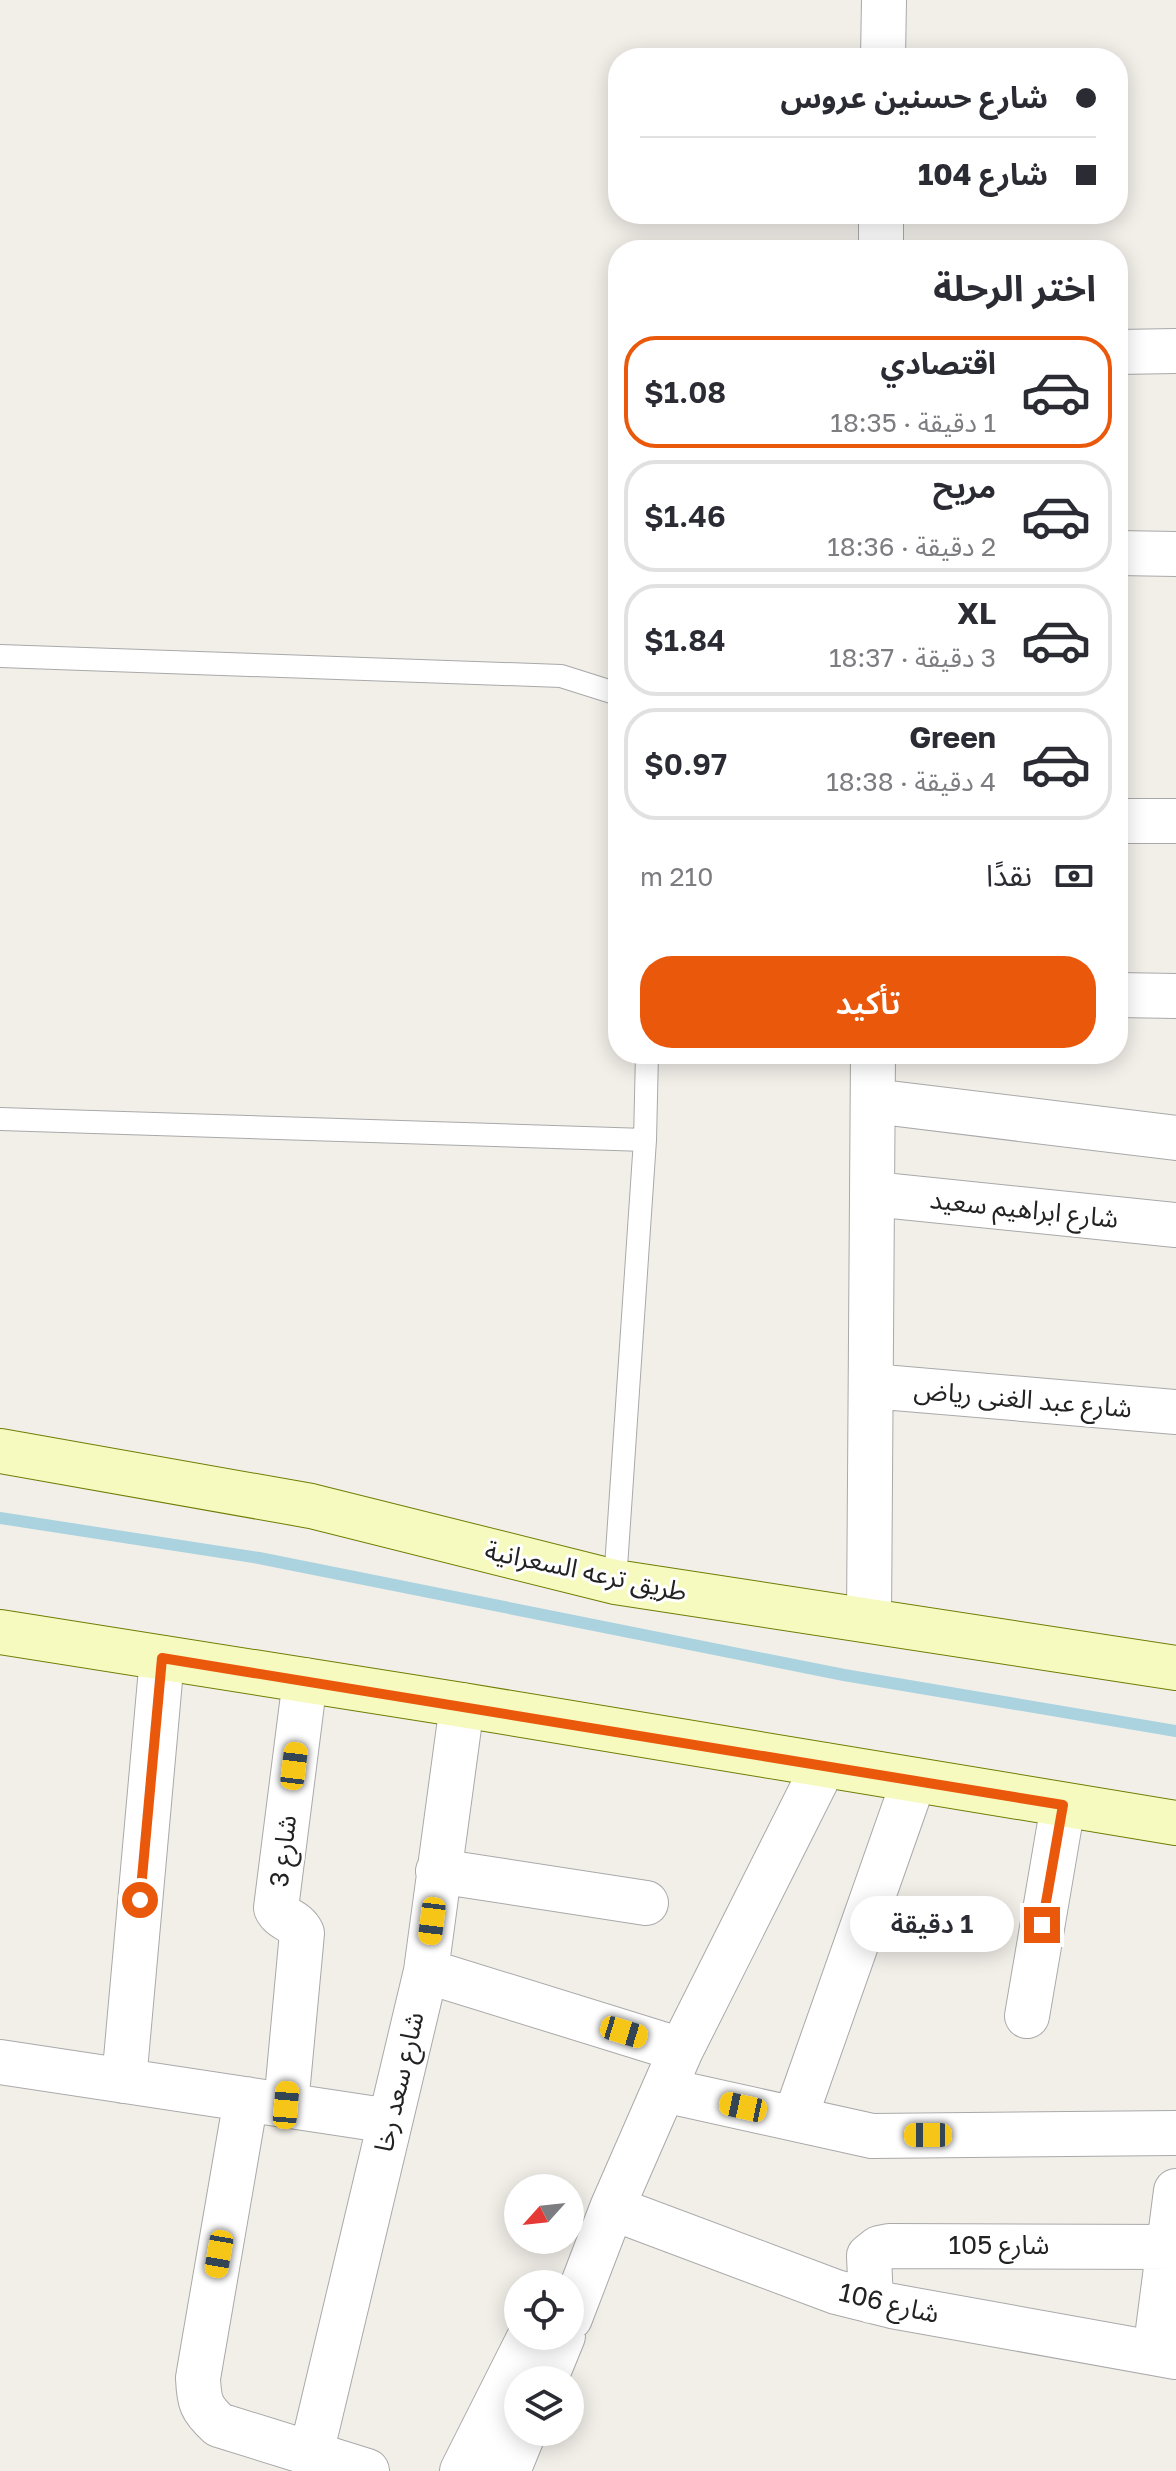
<!DOCTYPE html>
<html lang="ar">
<head>
<meta charset="utf-8">
<style>
	body { margin:0; font-family:"Golos Text","Noto Sans Arabic",sans-serif; background:#f7f7f7; color:#2b2b33; direction:rtl; height:100vh; display:flex; flex-direction:column; font-size:30px; white-space:nowrap }
	* { box-sizing:border-box; margin:0 }
	p { font-size:26px; color:#7c7c81 }
	.icon { flex:none; width:44px; height:44px; fill:none; stroke:currentColor; stroke-width:2; stroke-linecap:round; stroke-linejoin:round }
	.map { position:relative; flex:1; overflow:hidden; direction:ltr }
	.sheet { position:absolute; left:608px; top:240px; width:520px; height:824px; display:flex; flex-direction:column; background:#fff; border-radius:32px; box-shadow:0 4px 20px #0003; direction:rtl }
	.sheet>* { flex:none }
	.top-card { position:absolute; left:608px; top:48px; width:520px; height:176px; border-radius:32px; box-shadow:0 4px 20px #0003; direction:rtl; display:grid; align-content:center; height:176px; padding:0 32px; background:#fff }
	.needle { width:52px; rotate:243deg }
	.tools { position:absolute; left:504px; top:2174px; display:grid; gap:16px }
	.tools a { display:grid; place-items:center; width:80px; height:80px; border-radius:50%; background:#fff; box-shadow:0 4px 20px #0003; font-size:40px }
	.end { position:absolute; width:36px; height:36px; margin:-18px; border:10px solid #ea580c; background:#fff; box-shadow:0 0 0 4px #fff }
	.from { border-radius:50% }
	.bubble { position:absolute; height:56px; border-radius:28px; background:#fff; box-shadow:0 4px 20px #0003; font-size:26px; font-weight:600; line-height:56px; text-align:center; direction:rtl }
	.car { position:absolute; width:24px; height:48px; margin:-24px -12px; border-radius:10px; box-shadow:0 0 6px 2px #0007; background:linear-gradient(#f5c518 24%,#345 0 40%,#f5c518 0 76%,#345 0 86%,#f5c518 0) }
	.top-card b { display:flex; align-items:center; gap:28px; height:76px; font-size:30px }
	.top-card b+b { border-top:2px solid #e1e1e2 }
	.top-card i { width:20px; height:20px; background:#2b2b33 }
	ul { padding:0; list-style:none }
	li { display:flex; align-items:center; gap:24px; height:112px; margin:0 16px 12px; padding:0 16px; border:4px solid #e1e1e2; border-radius:32px }
	li div { flex:1 }
	li b { display:block; font-size:30px }
	li em { font-style:normal; font-weight:600 }
	li.on { border-color:#ea580c }
	li>.icon { width:72px; height:72px; stroke-width:1.5 }
	h2 { padding:0 32px; font-size:36px; line-height:96px }
	.pay { display:flex; align-items:center; gap:20px; height:88px; padding:0 32px; font-size:30px }
	.pay p { margin-inline-start:auto }
	.cta { display:flex; gap:16px; margin-top:auto; padding:16px 32px }
	.cta a { flex:1; height:92px; border-radius:32px; background:#ea580c; color:#fff; font-size:32px; font-weight:600; line-height:92px; text-align:center }
	.map>svg:first-child { display:block }
	.lines { fill:none; stroke-linecap:round; stroke-linejoin:round }
	.stream { stroke:#aad3df; stroke-width:12 }
	.service-casing { stroke:#a9a9a9; stroke-width:24 }
	.minor-casing { stroke:#a9a9a9; stroke-width:46 }
	.secondary-casing { stroke:#707d05; stroke-width:46 }
	.service { stroke:#fff; stroke-width:22 }
	.minor { stroke:#fff; stroke-width:44 }
	.secondary { stroke:#f7fabf; stroke-width:44 }
	.route { stroke:#ea580c; stroke-width:10 }
	.labels { text-anchor:middle; stroke-width:6; stroke-linejoin:round; paint-order:stroke }
	.street-label { font-size:26px; fill:#222; stroke:#fff }
</style>
</head>
<body>
<div class="map">
<svg width="1176" height="2471" viewBox="0 0 1176 2471">
	<rect width="100%" height="100%" fill="#f2efe9"/>
	<g class="lines">
		<!-- stream -->
		<path class="stream" d="M0,1518l259,40 585,117 332,56"/>
		<!-- service casing -->
		<g class="service-casing">
			<path id="service" d="M0,656l561,20 57,18
				M0,1119l645,21
				M615,1582l30,-442 2,-86"/>
		</g>
		<!-- minor casing -->
		<g class="minor-casing">
			<path id="minor" d="M883,58l1,-58
				M881,250v-36
				M1118,352l58,-1
				M1118,553l58,1
				M1118,821h58
				M1118,995l58,1
				M873,1101l303,37
				M873,1194l303,31
				M871,1386l305,26
				M869,1620l4,-566
				M438,1871l208,32
				M426,1971l255,79
				M1027,2016l36,-211
				M0,2062l390,59
				M124,2081l38,-423
				M664,2090l208,46 304,-3
				M246,2099l-48,279c1,24 3,31 21,47l148,46
				M286,2105l16,-172c-7,-14 -21,-13 -26,-25l29,-228
				M795,2118l119,-338
				M612,2208l224,84 56,14 284,51
				M871,2301l-2,-45 10,-8 10,-2 287,1
				M570,2318l42,-110 69,-158 143,-285
				M1155,2353l21,-162
				M545,2380l18,-44
				M311,2454l115,-483 36,-266
				M462,2471l68,-135
				M508,2471l16,-39"/>
		</g>
		<!-- secondary casing -->
		<g class="secondary-casing">
			<path id="secondary" d="M0,1451l311,55 304,76 561,86
				M0,1632l462,73 714,118"/>
		</g>
		<!-- service -->
		<use href="#service" class="service"/>
		<!-- minor -->
		<use href="#minor" class="minor"/>
		<!-- secondary -->
		<use href="#secondary" class="secondary"/>
	</g>
	<g class="lines">
		<!-- route -->
		<path class="route" d="M140,1900l22,-242 901,147 -21,120"/>
	</g>
	<g class="labels">
		<!-- street labels -->
		<g class="street-label">
			<text transform="translate(1024 1209) rotate(6)" y="9">شارع ابراهيم سعيد</text>
			<text transform="translate(1023 1399) rotate(5)" y="9">شارع عبد الغنى رياض</text>
			<text transform="translate(586 1571) rotate(12)" y="9">طريق ترعه السعرانية</text>
			<text transform="translate(283 1851) rotate(-83)" y="9">شارع 3</text>
			<text transform="translate(399 2082) rotate(-77)" y="9">شارع سعد رخا</text>
			<text x="999" y="2254">شارع 105</text>
			<text transform="translate(889 2303) rotate(13)" y="9">شارع 106</text>
		</g>
	</g>
</svg>
<div class="tools">
<a><svg class="needle" viewBox="-14 -14 28 28"><path d="M0-13l5 13h-10z" fill="#e53935"/><path d="M0 13l5-13h-10z" fill="#7c7c81"/></svg></a>
<a><svg class="icon" aria-label="locate" viewBox="0 0 24 24"><circle cx="12" cy="12" r="6"/><path d="M12 2v4M12 18v4M2 12h4M18 12h4"/></svg></a>
<a><svg class="icon" aria-label="layers" viewBox="0 0 24 24"><path d="M12 4l9 5-9 5-9-5zM3 14l9 5 9-5"/></svg></a>
</div>
<i class="end from" style="left:140px;top:1900px"></i>
<i class="end" style="left:1042px;top:1925px"></i>
<div class="bubble" style="left:850px;top:1896px;width:164px">1 دقيقة</div>
<i class="car" style="left:294px;top:1766px;rotate:7deg"></i>
<i class="car" style="left:432px;top:1921px;rotate:187deg"></i>
<i class="car" style="left:624px;top:2032px;rotate:107deg"></i>
<i class="car" style="left:286px;top:2105px;rotate:5deg"></i>
<i class="car" style="left:743px;top:2107px;rotate:282deg"></i>
<i class="car" style="left:928px;top:2135px;rotate:270deg"></i>
<i class="car" style="left:219px;top:2254px;rotate:190deg"></i>
<div class="top-card">
<b><i class="from"></i>شارع حسنين عروس</b>
<b><i></i>شارع 104</b>
</div>
<section class="sheet">
<h2>اختر الرحلة</h2>
<ul>
<li class="on"><svg class="icon" aria-label="car" viewBox="0 0 24 24"><path d="M5 17H2v-5l4-1 3-4h7l3 4 3 1v5h-3M9 17h6M6 11h13"/><circle cx="7" cy="17" r="2"/><circle cx="17" cy="17" r="2"/></svg><div><b>اقتصادي</b><p>1 دقيقة · 18:35</p></div><em>$1.08</em></li>
<li><svg class="icon" aria-label="car" viewBox="0 0 24 24"><path d="M5 17H2v-5l4-1 3-4h7l3 4 3 1v5h-3M9 17h6M6 11h13"/><circle cx="7" cy="17" r="2"/><circle cx="17" cy="17" r="2"/></svg><div><b>مريح</b><p>2 دقيقة · 18:36</p></div><em>$1.46</em></li>
<li><svg class="icon" aria-label="car" viewBox="0 0 24 24"><path d="M5 17H2v-5l4-1 3-4h7l3 4 3 1v5h-3M9 17h6M6 11h13"/><circle cx="7" cy="17" r="2"/><circle cx="17" cy="17" r="2"/></svg><div><b>XL</b><p>3 دقيقة · 18:37</p></div><em>$1.84</em></li>
<li><svg class="icon" aria-label="car" viewBox="0 0 24 24"><path d="M5 17H2v-5l4-1 3-4h7l3 4 3 1v5h-3M9 17h6M6 11h13"/><circle cx="7" cy="17" r="2"/><circle cx="17" cy="17" r="2"/></svg><div><b>Green</b><p>4 دقيقة · 18:38</p></div><em>$0.97</em></li>
</ul>
<div class="pay"><svg class="icon" aria-label="cash" viewBox="0 0 24 24"><path d="M3 7h18v10H3z"/><circle cx="12" cy="12" r="2"/></svg>نقدًا<p>210 m</p></div>
<div class="cta"><a>تأكيد</a></div>
</section>
</div>
</body>
</html>
